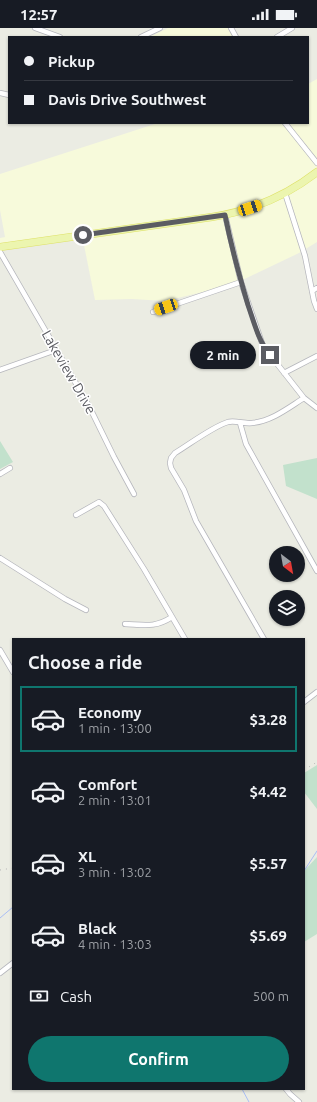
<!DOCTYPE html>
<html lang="en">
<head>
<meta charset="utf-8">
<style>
	body { margin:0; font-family:Ubuntu,sans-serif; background:#20242c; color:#f1f3f6; height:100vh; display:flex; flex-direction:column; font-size:15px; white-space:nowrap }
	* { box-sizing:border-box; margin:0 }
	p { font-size:13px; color:#9ea1a6 }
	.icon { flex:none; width:22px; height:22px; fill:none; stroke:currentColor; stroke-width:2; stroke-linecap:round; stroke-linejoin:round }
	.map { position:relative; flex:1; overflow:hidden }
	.details { position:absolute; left:12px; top:610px; width:293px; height:452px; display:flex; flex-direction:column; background:#171b24; border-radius:0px; box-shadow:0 1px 3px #0004 }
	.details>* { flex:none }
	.top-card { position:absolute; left:8px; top:8px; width:301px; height:88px; border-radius:0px; box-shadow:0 1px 3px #0004; display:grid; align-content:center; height:88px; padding:0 16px; background:#171b24 }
	.needle { width:26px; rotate:149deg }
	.buttons { position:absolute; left:269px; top:518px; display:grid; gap:8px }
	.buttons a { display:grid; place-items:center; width:36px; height:36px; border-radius:50%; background:#171b24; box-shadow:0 1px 3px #0004; font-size:20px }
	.end { position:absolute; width:18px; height:18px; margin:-9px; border:5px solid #5b5c62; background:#fff; box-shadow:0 0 0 2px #fff }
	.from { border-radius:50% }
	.bubble { position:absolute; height:28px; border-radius:14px; background:#171b24; box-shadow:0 1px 3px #0004; font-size:13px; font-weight:700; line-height:28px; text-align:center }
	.car { position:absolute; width:12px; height:24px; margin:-12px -6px; border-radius:5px; box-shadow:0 0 3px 1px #0007; background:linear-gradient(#f5c518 24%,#345 0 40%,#f5c518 0 76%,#345 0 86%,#f5c518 0) }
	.top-card b { display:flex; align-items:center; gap:14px; height:38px; font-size:15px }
	.top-card b+b { border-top:1px solid #363941 }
	.top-card i { width:10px; height:10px; background:#f1f3f6 }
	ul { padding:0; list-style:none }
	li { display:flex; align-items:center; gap:12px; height:66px; margin:0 8px 6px; padding:0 8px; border:2px solid transparent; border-radius:0px }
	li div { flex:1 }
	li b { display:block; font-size:15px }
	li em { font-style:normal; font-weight:700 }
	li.selected { border-color:#0f766e }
	li>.icon { width:36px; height:36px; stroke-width:1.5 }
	h2 { padding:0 16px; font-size:18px; line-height:48px }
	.pay { display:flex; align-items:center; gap:10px; height:44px; padding:0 16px; font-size:15px }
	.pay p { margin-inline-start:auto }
	.cta { display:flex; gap:8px; margin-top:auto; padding:8px 16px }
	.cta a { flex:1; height:46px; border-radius:24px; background:#0f766e; color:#fff; font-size:16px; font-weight:700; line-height:46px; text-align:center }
	.status { display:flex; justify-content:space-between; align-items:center; height:28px; padding:0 20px; background:#171b24; direction:ltr }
	.status svg { height:11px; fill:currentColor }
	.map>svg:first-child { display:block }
	.commercial { fill:#f7fadb }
	.green { fill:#c2e1cc }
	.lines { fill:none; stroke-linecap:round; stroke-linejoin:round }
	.stream { stroke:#aabef5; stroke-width:1 }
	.street-casing { stroke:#b5b6bc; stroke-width:6 }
	.primary-casing { stroke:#dee167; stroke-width:8 }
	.street { stroke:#fff; stroke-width:4.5 }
	.primary { stroke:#ecf5af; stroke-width:7 }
	.rail { stroke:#b5b5b6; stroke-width:1; stroke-dasharray:1 5; stroke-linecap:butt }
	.route { stroke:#5b5c62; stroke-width:5 }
	.labels { text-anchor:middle; stroke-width:3; stroke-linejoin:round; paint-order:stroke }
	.street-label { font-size:14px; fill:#5b5c62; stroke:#fff }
</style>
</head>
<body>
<div class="status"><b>12:57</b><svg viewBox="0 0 49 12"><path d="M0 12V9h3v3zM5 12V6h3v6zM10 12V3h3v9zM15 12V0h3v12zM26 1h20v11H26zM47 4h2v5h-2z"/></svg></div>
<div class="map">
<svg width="317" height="1074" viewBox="0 0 317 1074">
	<rect width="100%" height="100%" fill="#ebece3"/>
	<!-- commercial -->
	<path class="commercial" d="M168,0h60l5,9h-83z
		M317,51v163l-18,11 -67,32 -67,16 -33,-2 -37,1 -13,-65 -82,14v-11l5,-1 -5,-27v-36l158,-51h150v-39z"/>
	<!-- green -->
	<path class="green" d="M0,413l13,21 -13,7z
		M317,430v41l-31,-13 -3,-21z
		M317,737v44l-13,-17v-19z
		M317,829v77l-13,8v-71z"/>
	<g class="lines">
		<!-- stream -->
		<path class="stream" d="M304,843l13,-20
			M0,890l13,-11
			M242,1061l7,13"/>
		<!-- street casing -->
		<g class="street-casing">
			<path id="street" d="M35,0l25,9
				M231,0l5,9
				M141,9l19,-9
				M277,9l15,-9
				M0,65l9,2
				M285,95l32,40
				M285,165l20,63 9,45 3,8
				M225,187l16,67 22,64 41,52 13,10
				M0,224l89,154 25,51 20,37
				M312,263l5,-3
				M153,284l88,-30
				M0,342l56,-20
				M284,345l33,-17
				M240,395l6,21 71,127
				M0,446l10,-6
				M76,487l23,-13 5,4 40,63 41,70
				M0,530l65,41 21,11
				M125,596c20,1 30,4 47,-7
				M264,611l-68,-118 -12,-31 -13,-22 -1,-5 1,-5 4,-5c15,-9 37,-26 53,-31 7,-2 16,2 24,1 20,-2 36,-15 52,-25
				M0,622l13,22
				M304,674l13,-10
				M0,945l13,-10
				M286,1061l4,5 9,8"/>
		</g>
		<!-- primary casing -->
		<g class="primary-casing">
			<path id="primary" d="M0,219l212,-30c40,-6 74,-21 105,-45"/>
		</g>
		<!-- street -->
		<use href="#street" class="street"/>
		<!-- primary -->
		<use href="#primary" class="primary"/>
		<!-- rail -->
		<path class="rail" d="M304,742l13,-8
			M0,842l13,-2"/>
	</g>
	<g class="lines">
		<!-- route -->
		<path class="route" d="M83,207l142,-20c6,30 14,60 23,90 6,17 10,35 22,50"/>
	</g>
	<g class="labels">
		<!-- street labels -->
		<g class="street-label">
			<text transform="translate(69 344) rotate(60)" y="5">Lakeview Drive</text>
		</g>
	</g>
</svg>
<div class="buttons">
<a><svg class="needle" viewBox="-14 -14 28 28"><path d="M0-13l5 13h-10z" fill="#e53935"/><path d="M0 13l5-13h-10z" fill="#9ea1a6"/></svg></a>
<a><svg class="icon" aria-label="layers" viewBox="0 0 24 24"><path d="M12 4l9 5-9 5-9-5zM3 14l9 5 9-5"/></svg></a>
</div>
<i class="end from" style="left:83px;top:207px"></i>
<i class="end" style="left:270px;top:327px"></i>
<div class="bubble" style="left:190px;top:313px;width:66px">2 min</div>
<i class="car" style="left:250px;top:180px;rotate:72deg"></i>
<i class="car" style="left:166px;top:279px;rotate:251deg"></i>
<div class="top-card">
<b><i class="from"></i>Pickup</b>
<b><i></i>Davis Drive Southwest</b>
</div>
<section class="details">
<h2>Choose a ride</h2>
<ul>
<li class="selected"><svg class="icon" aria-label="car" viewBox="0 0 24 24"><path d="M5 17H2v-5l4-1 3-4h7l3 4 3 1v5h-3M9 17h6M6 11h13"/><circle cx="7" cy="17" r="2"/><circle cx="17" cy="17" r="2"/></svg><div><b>Economy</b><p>1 min · 13:00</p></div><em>$3.28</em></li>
<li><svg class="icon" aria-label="car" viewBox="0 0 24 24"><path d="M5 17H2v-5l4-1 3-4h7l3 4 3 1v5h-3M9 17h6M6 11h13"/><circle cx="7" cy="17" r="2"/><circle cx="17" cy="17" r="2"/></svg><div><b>Comfort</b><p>2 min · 13:01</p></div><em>$4.42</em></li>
<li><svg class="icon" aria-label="car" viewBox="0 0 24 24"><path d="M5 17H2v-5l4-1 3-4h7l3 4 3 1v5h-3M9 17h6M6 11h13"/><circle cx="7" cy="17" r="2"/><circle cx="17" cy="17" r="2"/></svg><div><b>XL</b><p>3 min · 13:02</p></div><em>$5.57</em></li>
<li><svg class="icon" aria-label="car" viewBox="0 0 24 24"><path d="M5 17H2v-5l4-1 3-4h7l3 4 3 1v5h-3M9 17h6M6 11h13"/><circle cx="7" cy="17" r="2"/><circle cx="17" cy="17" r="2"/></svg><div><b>Black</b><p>4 min · 13:03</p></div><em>$5.69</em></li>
</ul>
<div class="pay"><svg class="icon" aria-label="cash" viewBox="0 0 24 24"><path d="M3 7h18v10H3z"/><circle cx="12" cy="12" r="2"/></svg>Cash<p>500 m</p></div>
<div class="cta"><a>Confirm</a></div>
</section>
</div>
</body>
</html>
